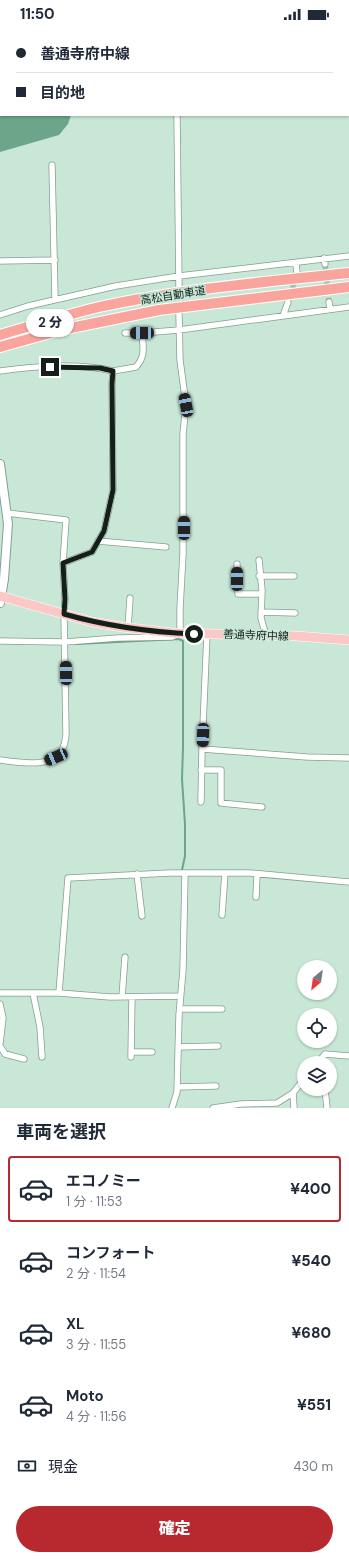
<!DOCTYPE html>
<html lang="ja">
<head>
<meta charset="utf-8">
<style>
	body { margin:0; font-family:"DM Sans","Noto Sans JP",sans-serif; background:#f2f2f3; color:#1f2937; height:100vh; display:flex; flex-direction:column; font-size:15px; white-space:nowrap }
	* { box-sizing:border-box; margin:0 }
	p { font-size:13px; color:#747a83 }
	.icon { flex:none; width:22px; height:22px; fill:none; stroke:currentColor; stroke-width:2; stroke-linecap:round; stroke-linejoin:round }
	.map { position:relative; height:1080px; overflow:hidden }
	.details { display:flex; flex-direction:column; background:#fff; flex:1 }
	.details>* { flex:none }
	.hud { position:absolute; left:0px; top:0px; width:349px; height:88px; box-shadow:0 1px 3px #0004; display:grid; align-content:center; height:88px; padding:0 16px; background:#fff }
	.needle { width:26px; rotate:209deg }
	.controls { position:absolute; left:297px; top:932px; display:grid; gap:8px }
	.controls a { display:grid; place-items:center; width:40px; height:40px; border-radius:50%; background:#fff; box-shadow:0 1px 3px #0004; font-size:20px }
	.end { position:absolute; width:18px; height:18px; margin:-9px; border:5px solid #141f1a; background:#fff; box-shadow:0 0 0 2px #fff }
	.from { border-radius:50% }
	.bubble { position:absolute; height:28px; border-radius:14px; background:#fff; box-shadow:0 1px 3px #0004; font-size:13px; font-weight:800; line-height:28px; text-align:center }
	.car { position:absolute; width:12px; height:24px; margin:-12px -6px; border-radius:5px; box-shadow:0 0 3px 1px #0007; background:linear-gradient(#222 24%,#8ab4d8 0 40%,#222 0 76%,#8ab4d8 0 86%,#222 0) }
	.hud b { display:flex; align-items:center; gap:14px; height:38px; font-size:15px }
	.hud b+b { border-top:1px solid #e0e1e3 }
	.hud i { width:10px; height:10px; background:#1f2937 }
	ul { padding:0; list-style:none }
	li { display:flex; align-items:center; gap:12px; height:66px; margin:0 8px 6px; padding:0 8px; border:2px solid transparent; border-radius:4px }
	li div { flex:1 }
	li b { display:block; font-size:15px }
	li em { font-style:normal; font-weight:800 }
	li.selected { border-color:#b8282f }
	li>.icon { width:36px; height:36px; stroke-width:1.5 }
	h2 { padding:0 16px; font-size:18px; line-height:48px }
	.pay { display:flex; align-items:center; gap:10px; height:44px; padding:0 16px; font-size:15px }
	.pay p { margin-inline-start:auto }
	.action { display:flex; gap:8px; margin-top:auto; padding:8px 16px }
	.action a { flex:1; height:46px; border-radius:24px; background:#b8282f; color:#fff; font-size:16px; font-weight:800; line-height:46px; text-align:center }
	.status { display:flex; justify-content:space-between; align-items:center; height:28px; padding:0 20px; background:#fff; direction:ltr }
	.status svg { height:11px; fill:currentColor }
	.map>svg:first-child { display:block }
	.water { fill:#6ca589 }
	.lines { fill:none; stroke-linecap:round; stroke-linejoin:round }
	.stream { stroke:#6ca589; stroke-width:2 }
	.street-tunnel { stroke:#a4bfb0; stroke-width:5.5; stroke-dasharray:5.5 3; stroke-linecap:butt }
	.street-casing { stroke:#82a090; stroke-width:7 }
	.secondary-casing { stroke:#82a090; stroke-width:10 }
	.primary-casing { stroke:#fff; stroke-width:10 }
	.highway-casing { stroke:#fff; stroke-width:12 }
	.street { stroke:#fff; stroke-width:5.5 }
	.secondary { stroke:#fff; stroke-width:8 }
	.primary { stroke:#fcc8c5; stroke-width:9 }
	.highway { stroke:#faa49e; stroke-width:10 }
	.route { stroke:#141f1a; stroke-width:5 }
	.labels { text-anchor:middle; stroke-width:3; stroke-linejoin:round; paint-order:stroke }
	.street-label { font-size:11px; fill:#141f1a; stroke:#c8e7d6 }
</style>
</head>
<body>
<div class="status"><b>11:50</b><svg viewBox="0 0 49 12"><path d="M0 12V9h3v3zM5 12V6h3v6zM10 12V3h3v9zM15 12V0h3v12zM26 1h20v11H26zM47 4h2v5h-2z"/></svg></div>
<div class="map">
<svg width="349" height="1080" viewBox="0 0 349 1080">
	<rect width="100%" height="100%" fill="#c8e7d6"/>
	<!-- water -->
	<path class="water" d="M0,0h88l-87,1v86h70l-3,9 -9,11 -59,17z"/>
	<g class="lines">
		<!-- stream -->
		<path class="stream" d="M76,616l103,-5 4,2v107l-1,31 3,45v32l-3,14"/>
		<!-- street-tunnel -->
		<path class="street-tunnel" d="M325,236l4,38
			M290,268l6,-19"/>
		<!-- street casing -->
		<g class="street-casing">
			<path id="street" d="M178,1v-1
				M348,14h1
				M177,87l2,172
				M52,137l3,134
				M324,230l1,6
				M1,233l54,-1
				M296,235l1,10
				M329,274l1,7
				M0,287l28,-9 88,-20 63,-10 170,-20
				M283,288l5,-14
				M125,305h17
				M0,343c34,-5 80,-8 113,0l-1,13 1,106 -9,41 -12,21 -29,11 2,36 -1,15 2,121c-1,5 -1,10 -4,15 -9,19 -45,12 -62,10
				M113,343l23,-4c10,-11 7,-20 6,-34l37,-3 170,-23
				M7,485l59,7 -3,43
				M98,513l68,6
				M259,532l3,30 -1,28 5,18
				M237,536l1,30h24
				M259,548h35
				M261,584l34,1
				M128,600l2,-30
				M207,606l-5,115 105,8 42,1
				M0,613l65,1 53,-4 54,-1 8,-4v-25l3,-54v-120l3,-29 -6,-45 -1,-45
				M201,742h20v33l41,4
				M201,774l1,-53
				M137,846l5,42
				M256,869l1,-23
				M222,887l3,-42
				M0,965h59l51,4 70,-1
				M33,965l7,34 2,30
				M59,965l9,-115 102,-5h80l99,9
				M122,969l3,-40
				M0,976l3,14 -3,25
				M180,981h42
				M0,1018l5,8 19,5
				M178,1019l40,-1
				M131,1024h21
				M131,1029l1,-60
				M318,1035l7,-9 24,2
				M177,1059l39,-1
				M325,1061l2,19
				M293,1065l1,15
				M172,1080l5,-16 2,-77 4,-45 2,-97
				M213,1080l28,-4 36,-1 16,-10 11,-14"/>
		</g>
		<!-- secondary casing -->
		<g class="secondary-casing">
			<path id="secondary" d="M0,436l8,60 -4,55 -4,24"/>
		</g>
		<!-- primary casing -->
		<g class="primary-casing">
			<path id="primary" d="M0,568l92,26 30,5 51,6 123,3 53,4"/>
		</g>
		<!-- highway casing -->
		<g class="highway-casing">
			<path id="highway" d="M0,307c33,-10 66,-20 99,-28 82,-18 167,-25 250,-34
				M0,319l61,-17 98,-20 190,-23"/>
		</g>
		<!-- street -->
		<use href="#street" class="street"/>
		<!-- secondary -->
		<use href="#secondary" class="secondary"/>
		<!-- primary -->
		<use href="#primary" class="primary"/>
		<!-- highway -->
		<use href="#highway" class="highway"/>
	</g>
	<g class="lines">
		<!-- route -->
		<path class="route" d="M50,339l50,1 13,3 -1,13 1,106 -9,41 -12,21 -29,11 2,36 -1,15c42,12 85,18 130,20"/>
	</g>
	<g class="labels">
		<!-- street labels -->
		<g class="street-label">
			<text transform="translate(173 267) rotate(-9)" y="4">高松自動車道</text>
			<text transform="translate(256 607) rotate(2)" y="4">善通寺府中線</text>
		</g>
	</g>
</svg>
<div class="controls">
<a><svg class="needle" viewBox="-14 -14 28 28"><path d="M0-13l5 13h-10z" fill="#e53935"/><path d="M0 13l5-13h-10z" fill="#747a83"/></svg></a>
<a><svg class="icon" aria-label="locate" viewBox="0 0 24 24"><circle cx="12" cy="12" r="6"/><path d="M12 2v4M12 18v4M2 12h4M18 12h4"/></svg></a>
<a><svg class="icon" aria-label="layers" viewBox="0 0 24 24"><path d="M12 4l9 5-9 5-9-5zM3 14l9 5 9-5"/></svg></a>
</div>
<i class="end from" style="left:194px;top:606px"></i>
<i class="end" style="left:50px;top:339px"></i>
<div class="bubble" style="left:26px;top:281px;width:48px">2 分</div>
<i class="car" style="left:142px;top:305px;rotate:269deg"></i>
<i class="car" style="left:186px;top:377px;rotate:349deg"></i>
<i class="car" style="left:184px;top:500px;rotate:0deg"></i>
<i class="car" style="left:237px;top:551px;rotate:0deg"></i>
<i class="car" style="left:66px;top:645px;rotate:359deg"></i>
<i class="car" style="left:203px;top:707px;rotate:182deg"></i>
<i class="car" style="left:56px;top:729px;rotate:247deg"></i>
<div class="hud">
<b><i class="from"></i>善通寺府中線</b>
<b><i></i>目的地</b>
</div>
</div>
<section class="details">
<h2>車両を選択</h2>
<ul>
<li class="selected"><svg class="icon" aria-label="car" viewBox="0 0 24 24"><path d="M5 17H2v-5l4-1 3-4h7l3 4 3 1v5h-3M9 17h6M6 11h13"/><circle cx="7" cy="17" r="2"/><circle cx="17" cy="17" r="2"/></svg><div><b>エコノミー</b><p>1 分 · 11:53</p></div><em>¥400</em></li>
<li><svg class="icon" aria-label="car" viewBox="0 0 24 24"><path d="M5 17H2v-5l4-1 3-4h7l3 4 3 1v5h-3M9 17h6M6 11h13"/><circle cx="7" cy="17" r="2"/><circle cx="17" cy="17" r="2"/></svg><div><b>コンフォート</b><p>2 分 · 11:54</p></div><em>¥540</em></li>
<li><svg class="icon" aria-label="car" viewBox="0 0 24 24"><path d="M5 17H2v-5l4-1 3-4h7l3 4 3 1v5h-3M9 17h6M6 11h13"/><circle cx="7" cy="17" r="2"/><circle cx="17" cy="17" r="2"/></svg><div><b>XL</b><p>3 分 · 11:55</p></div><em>¥680</em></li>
<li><svg class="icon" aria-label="car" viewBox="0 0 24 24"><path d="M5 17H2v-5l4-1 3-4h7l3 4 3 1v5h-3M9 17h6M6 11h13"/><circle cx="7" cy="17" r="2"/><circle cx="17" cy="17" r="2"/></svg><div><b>Moto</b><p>4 分 · 11:56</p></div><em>¥551</em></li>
</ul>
<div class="pay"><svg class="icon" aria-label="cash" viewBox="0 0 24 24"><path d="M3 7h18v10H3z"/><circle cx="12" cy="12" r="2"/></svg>現金<p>430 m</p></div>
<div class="action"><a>確定</a></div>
</section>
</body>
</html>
